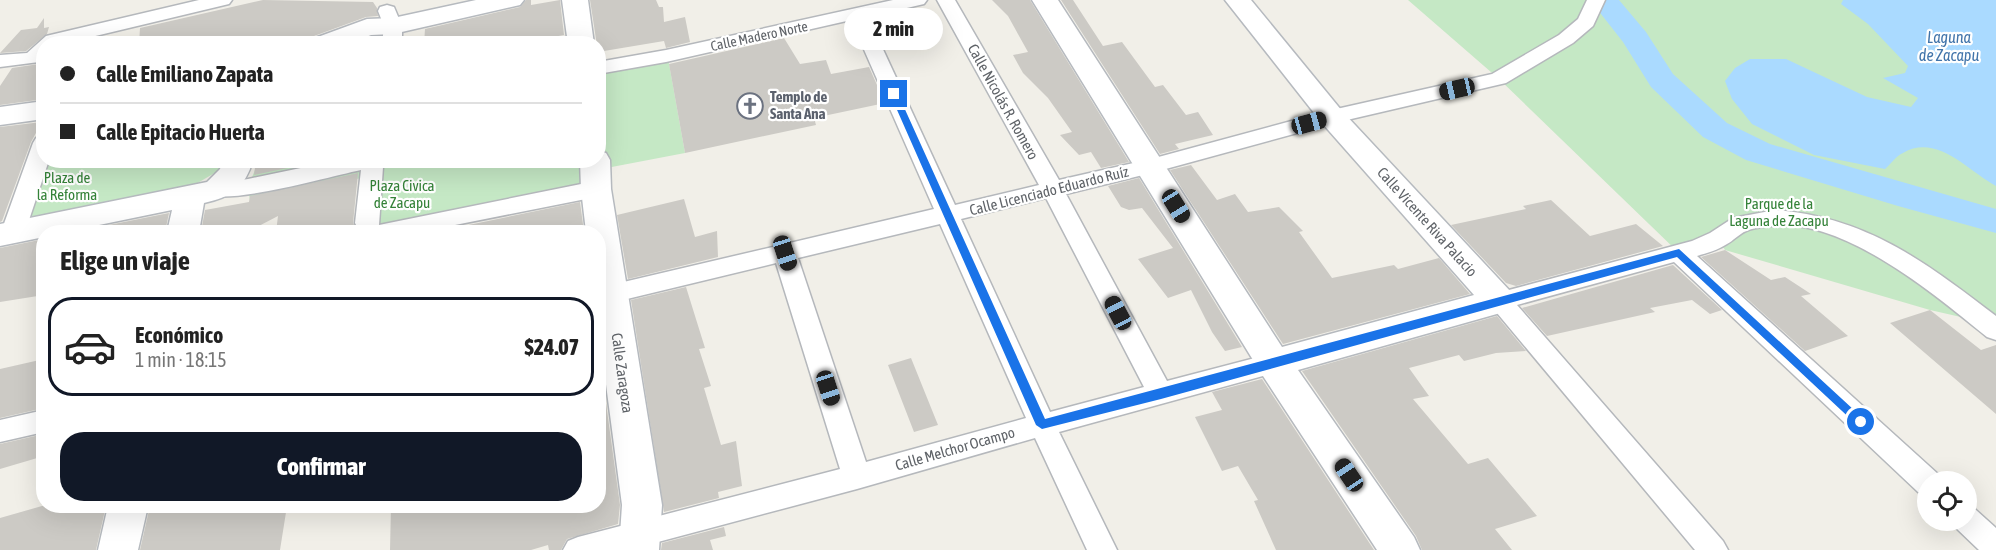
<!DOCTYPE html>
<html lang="es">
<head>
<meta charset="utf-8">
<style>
	body { margin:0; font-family:"Asap Condensed",sans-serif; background:#f2f2f2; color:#222; height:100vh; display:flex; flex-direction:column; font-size:22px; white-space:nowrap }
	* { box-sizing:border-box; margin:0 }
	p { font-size:20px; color:#767676 }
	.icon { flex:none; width:33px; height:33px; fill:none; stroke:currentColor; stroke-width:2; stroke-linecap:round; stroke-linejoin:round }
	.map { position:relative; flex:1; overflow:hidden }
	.details { position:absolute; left:36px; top:225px; width:570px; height:288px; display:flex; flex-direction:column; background:#fff; border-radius:24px; box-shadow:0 6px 24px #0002 }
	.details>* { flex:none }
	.hud { position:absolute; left:36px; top:36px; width:570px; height:132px; border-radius:24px; box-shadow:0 6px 24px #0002; display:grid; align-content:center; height:132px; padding:0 24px; background:#fff }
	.tools { position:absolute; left:1917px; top:471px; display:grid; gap:12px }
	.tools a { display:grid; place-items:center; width:60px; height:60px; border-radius:50%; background:#fff; box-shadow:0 6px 24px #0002; font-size:30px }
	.end { position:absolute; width:27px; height:27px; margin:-14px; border:8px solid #1a73e8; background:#fff; box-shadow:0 0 0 3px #fff }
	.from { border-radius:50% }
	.bubble { position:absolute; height:42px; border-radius:21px; background:#fff; box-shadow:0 6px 24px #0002; font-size:20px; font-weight:800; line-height:42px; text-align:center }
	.car { position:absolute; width:18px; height:36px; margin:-18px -9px; border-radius:8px; box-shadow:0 0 4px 2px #0007; background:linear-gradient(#222 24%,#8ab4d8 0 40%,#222 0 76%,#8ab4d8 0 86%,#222 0) }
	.hud b { display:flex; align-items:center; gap:21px; height:57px; font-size:22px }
	.hud b+b { border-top:2px solid #e0e0e0 }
	.hud i { width:15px; height:15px; background:#222 }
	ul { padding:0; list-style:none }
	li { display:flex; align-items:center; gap:18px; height:99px; margin:0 12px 9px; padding:0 12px; border:3px solid transparent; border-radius:24px }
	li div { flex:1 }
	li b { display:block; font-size:22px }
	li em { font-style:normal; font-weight:800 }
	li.active { border-color:#111827 }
	li>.icon { width:54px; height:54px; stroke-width:1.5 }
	h2 { padding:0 24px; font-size:27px; line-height:72px }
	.primary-button { display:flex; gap:12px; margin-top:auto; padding:12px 24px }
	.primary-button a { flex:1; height:69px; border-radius:24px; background:#111827; color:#fff; font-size:24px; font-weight:800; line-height:69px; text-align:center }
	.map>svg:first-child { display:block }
	.green { fill:#c5e8c5 }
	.water { fill:#aadaff }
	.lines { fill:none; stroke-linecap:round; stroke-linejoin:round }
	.river { fill:#aadaff; fill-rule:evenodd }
	.building { fill:#cccac5 }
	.street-casing { stroke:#b5b8bc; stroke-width:3 }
	.secondary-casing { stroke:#b6babf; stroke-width:3 }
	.street { fill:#fff; fill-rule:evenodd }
	.secondary { fill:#fff; fill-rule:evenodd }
	.route { fill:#1a73e8 }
	.labels { text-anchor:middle; stroke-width:4.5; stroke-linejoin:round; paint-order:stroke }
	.far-street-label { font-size:14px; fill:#5f6368; stroke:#fff }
	.worship-label { font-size:15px; font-weight:bold; fill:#5b616d; stroke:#fff; text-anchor:start }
	.street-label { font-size:15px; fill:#5f6368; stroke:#fff }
	.park-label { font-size:15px; fill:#348238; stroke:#fff }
	.water-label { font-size:16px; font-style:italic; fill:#4174aa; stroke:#fff }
</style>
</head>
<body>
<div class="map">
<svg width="1996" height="550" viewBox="0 0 1996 550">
	<rect width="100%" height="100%" fill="#f1efe8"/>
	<!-- green -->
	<path class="green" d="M1408,0h588v325l-66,-15 -205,-60 -7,-11 -39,14 -180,-174z
		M668,58l17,95 -89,17 2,-10 1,-92z
		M581,160l3,32 -201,40h-12l-5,-9v-46l-116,24 -2,-14 7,-17 52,-9z
		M48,161h183l-1,3 -41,24 -166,34z"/>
	<!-- water -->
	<path class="water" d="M1843,0h153v186c-28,-15 -59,-53 -93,-33 -7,3 -12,11 -18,16l-71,-14 -62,-31 -20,-25 -7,-18 10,-13 15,-9h36l81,38 44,10 7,-9 -35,-20 22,-5 3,-7 -40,-42 -27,-20z"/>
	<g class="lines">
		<!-- river -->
		<path class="river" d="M1590,0h29l27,32 27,42 54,49 43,21 226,65v24l-98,-27 -152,-46 -43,-23 -52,-50 -28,-45z"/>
	</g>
	<!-- building -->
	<path class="building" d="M263,0l110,2 4,6 1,8 -12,1 -52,19 -5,8h-170l1,-16z
		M526,0h5v5l29,-5 4,35 -50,9h-90l1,-15 95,-22z
		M590,0h66l3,7h4l1,15 21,-5 5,25 -24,6 -2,-7 -66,11z
		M992,0h38l99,162 -28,6 -10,-16 -12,3 -19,-20 12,-3 -24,-34 -25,-25 -10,-18 15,-3 -20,-36z
		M1061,0h12l30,46 19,-4 33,45 8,-2 23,30 12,-3 15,23 -38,9 4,5 -19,5z
		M44,18v10l5,-1 -2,7 -21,17 -26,2 21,-23 16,-2z
		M784,38l16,26 26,-4 5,14 38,-7 16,36 -71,15 2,7 -131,28 -16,-89z
		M44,61v38l-44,6v-19l12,-18 27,-4z
		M42,122l-11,20 -29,79 -2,1v-95z
		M256,160h70l-72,15z
		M1191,165l26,35 18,-6 13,18 31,-5 24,24 -4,1 33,46 62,-13 4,4 41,-11 31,36 -187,50 -113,-174z
		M358,173l-5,50 5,9h-82l2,-16 -31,16h-46l4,-22 44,-8 1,-6z
		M1139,178l103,169 -17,4 -13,-19 -21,-42 -23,8 -30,-39 35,-11 -31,-40 -13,2 -8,-3 -13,-21z
		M684,199l11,38 22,-6 1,26 -90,22 -11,-64z
		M1551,200l39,36 46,-12 27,22 -147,40 -10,-3 -55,-58 75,-16 -3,-3z
		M580,202l4,30h-130v-4z
		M169,213l-4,19h-86v-1z
		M44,239v56l-44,7v-54z
		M1725,250l46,30 14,-3 26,17 -10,2 47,40 -43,15 -104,-94z
		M1673,265l49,45 -12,4 -18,-14 -42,8 5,4 -108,24 -25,-28z
		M686,287l19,61 -6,1 12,37 -7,2 17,57 15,-4 6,45 -24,6 1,6 -55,14 -33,-212z
		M1930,310l51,40 15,-5v69l-106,-91z
		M1497,316l29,35 -30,2 -32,8 -5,-6 -50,13 20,28 -16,3 55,65 20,-6 49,58 -42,13 17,21h-90l-6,-14 -114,-165z
		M598,345l22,160 -2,19 -51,15 -6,11h-12l-1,-5 -17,5h-141l1,-44h207z
		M911,358l27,67 -24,7 -26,-67z
		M44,359v49l-44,10v-49z
		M1262,379l112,171h-98l-22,-49 4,-1 -20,-34 -16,5 -27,-54 27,-7 -10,-18z
		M44,434v22l-44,13v-25z
		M42,506h64l-10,44h-96v-32z
		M150,506h137l-7,44h-140z
		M724,527l2,9 -16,4 3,10h-52l1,-7z"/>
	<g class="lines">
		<!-- street casing -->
		<g class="street-casing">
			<path id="street" d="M199,0h33l-3,4 -167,40h-18v14l-5,4 -39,5v-12l27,-2 19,-17z
				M893,0h34l-3,4 -56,13 87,188 84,-20 -102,-185h18l104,180 92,-21 181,-49 160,-36 67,-39 19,-16 9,-19h18l-12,26 -20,17 -67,40 -172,40 -183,50 -85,21 101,187 107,-28 9,3 4,7 -4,7 -9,3 -215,59 58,118h-30l-52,-112 -178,51 -229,61h-65l5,-9 10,-4 262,-68 -64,-206 -178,43v-18l336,-79 -83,-189 -185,42 -68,12v-12l68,-12zM1046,198l98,189 -94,25 -89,-193zM940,224l86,194 -160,44 -68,-204z
				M387,5l7,2 8,19v18h-20l2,-18 -6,-15 2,-4z
				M44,136v24h5l-24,72 -4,6 -8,2 -8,-2 -4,-6 32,-89 3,-5z
				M339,160h48l-4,7 -4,58 217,-44 8,3 3,5 -3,5 -8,3 -176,35h-60l-5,-9 6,-53c-33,7 -124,33 -152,25l-3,-5 3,-5 39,-6z
				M1775,210c92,7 150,52 221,106v24l-9,-3c-52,-42 -144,-120 -215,-111 -8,1 -19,2 -26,5 -7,3 -13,10 -19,13 -9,6 -20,9 -30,12l241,218 3,8h-13v13l-10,-3 -244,-230 -157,43 206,236 5,9h-33l-208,-249 3,-6 202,-54 18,-8 23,-15z
				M44,410v22l-44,10v-22z
				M1966,506l10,4 20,18v22h-17l-23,-22 -4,-8h14z"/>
		</g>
		<!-- secondary casing -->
		<g class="secondary-casing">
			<path id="secondary" d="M476,0h48l-4,5 -127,29 -22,1 -22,9h-38l4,-6 52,-19 26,-1z
				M562,0h26l6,44h-26z
				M1032,0h26l224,347 192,-52 -152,-172 -97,-123h26l91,111 169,181 5,9 -5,9 -213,60 116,167 6,13h-43l-116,-177z
				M44,101v18l-44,6v-18z
				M598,151l8,2 4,7 1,29 51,316 -3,45h-40l3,-45 -24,-181v-92h-12l-5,-43 -1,-29h18z
				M223,160h30c-8,28 -22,37 -49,43l-5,29h-32l5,-22 -107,22h-21v5l-44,9v-22l207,-42 13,-13z
				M108,506h40l-10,44h-40z"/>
		</g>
		<!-- street -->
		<use href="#street" class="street"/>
		<!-- secondary -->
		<use href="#secondary" class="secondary"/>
	</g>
	<!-- route -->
	<path class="route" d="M894,92l4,2 147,325 634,-170 188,173 -6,4 -4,-1 -180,-168 -516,142 -119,30 -6,-4 -146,-331z"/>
	<!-- icons -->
	<defs>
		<g id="church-ring" transform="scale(1.35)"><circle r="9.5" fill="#fff" stroke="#6b7280" stroke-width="1.5"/><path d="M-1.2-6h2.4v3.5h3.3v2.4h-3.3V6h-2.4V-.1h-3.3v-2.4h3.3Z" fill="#6b7280"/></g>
	</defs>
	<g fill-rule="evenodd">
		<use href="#church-ring" x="750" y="106"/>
	</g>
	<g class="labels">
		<!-- far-street labels -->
		<g class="far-street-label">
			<text transform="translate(759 36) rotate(-12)" y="5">Calle Madero Norte</text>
		</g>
		<!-- worship labels -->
		<g class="worship-label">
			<text x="770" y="102">Templo de<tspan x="770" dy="17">Santa Ana</tspan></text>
		</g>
		<!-- street labels -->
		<g class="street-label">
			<text transform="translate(1003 102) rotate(61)" y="5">Calle Nicolás R. Romero</text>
			<text transform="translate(1049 191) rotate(-14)" y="5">Calle Licenciado Eduardo Ruíz</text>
			<text transform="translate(1427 222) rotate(48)" y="5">Calle Vicente Riva Palacio</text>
			<text transform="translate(622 373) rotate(82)" y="5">Calle Zaragoza</text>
			<text transform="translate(955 449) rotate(-16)" y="5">Calle Melchor Ocampo</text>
		</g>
		<!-- park labels -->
		<g class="park-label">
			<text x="67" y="183">Plaza de<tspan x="67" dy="17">la Reforma</tspan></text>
			<text x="402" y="191">Plaza Civica<tspan x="402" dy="17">de Zacapu</tspan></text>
			<text x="1779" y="209">Parque de la<tspan x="1779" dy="17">Laguna de Zacapu</tspan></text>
		</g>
		<!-- water labels -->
		<g class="water-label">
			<text x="1949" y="43">Laguna<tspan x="1949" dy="18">de Zacapu</tspan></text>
		</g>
	</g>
</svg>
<div class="tools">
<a><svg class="icon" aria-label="locate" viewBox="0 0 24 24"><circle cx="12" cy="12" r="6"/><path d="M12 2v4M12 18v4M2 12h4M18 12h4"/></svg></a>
</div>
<i class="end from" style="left:1861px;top:422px"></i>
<i class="end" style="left:894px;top:94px"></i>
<div class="bubble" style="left:844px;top:8px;width:99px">2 min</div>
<i class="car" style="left:1457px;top:89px;rotate:257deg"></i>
<i class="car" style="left:1309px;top:123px;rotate:75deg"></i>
<i class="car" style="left:1176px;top:206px;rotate:148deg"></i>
<i class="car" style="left:785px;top:253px;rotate:162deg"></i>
<i class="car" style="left:1118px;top:313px;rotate:332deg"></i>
<i class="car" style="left:828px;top:388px;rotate:162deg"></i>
<i class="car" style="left:1349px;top:475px;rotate:326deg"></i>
<div class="hud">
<b><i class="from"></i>Calle Emiliano Zapata</b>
<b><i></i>Calle Epitacio Huerta</b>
</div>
<section class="details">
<h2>Elige un viaje</h2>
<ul>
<li class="active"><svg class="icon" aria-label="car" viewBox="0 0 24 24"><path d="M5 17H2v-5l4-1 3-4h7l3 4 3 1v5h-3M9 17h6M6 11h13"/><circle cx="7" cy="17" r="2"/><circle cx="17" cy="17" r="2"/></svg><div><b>Económico</b><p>1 min · 18:15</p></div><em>$24.07</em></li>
</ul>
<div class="primary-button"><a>Confirmar</a></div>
</section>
</div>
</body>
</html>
